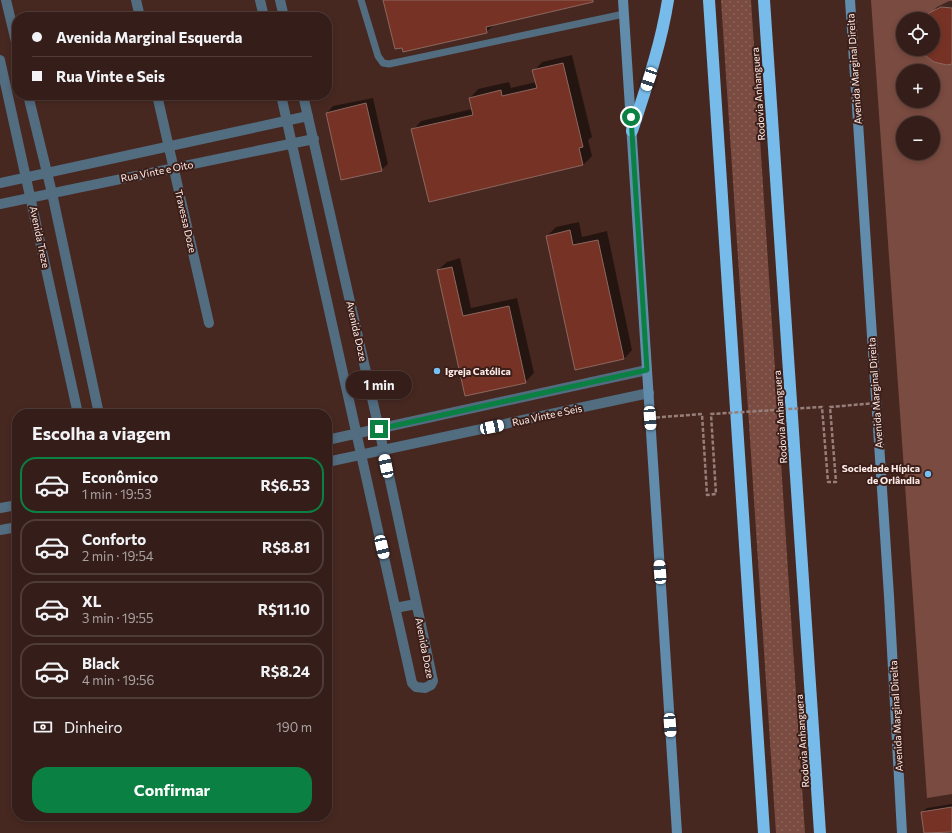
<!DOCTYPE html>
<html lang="pt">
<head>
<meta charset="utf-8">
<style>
	body { margin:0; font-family:Commissioner,sans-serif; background:#402b26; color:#f1f3f6; height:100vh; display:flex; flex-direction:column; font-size:15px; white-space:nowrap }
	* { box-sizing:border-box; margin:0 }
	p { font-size:13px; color:#aaa2a2 }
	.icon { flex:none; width:22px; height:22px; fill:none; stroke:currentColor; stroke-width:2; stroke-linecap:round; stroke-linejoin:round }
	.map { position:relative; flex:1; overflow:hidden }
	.details { position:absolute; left:12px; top:409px; width:320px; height:412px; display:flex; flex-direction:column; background:#351e19; border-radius:16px; box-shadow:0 2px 6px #0003,0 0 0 1px #4f3c38 }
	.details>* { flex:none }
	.guide { position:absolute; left:12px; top:12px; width:320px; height:88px; border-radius:16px; box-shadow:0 2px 6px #0003,0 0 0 1px #4f3c38; display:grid; align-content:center; height:88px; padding:0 20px; background:#351e19 }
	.tools { position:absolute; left:896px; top:12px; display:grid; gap:8px }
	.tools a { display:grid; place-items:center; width:44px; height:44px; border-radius:50%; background:#351e19; box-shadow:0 2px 6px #0003,0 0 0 1px #4f3c38; font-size:20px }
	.end { position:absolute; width:18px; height:18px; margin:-9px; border:5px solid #0b8043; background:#fff; box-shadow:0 0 0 2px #fff }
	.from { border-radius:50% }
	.bubble { position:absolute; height:28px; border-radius:14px; background:#351e19; box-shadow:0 2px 6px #0003,0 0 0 1px #4f3c38; font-size:13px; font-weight:700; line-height:28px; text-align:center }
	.car { position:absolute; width:12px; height:24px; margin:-12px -6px; border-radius:5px; box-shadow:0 0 3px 1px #0007; background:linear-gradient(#fff 24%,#345 0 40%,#fff 0 76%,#345 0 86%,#fff 0) }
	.guide b { display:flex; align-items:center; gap:14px; height:38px; font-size:15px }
	.guide b+b { border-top:1px solid #4f3c38 }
	.guide i { width:10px; height:10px; background:#f1f3f6 }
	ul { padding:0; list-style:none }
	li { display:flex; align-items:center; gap:12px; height:56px; margin:0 8px 6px; padding:0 12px; border:2px solid #4f3c38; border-radius:16px }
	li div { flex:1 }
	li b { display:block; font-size:15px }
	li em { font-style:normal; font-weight:700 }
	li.active { border-color:#0b8043 }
	li>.icon { width:36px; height:36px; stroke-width:1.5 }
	h2 { padding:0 20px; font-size:18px; line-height:48px }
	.pay { display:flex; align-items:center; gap:10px; height:44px; padding:0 20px; font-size:15px }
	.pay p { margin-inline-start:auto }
	.action { display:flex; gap:8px; margin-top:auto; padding:8px 20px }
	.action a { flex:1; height:46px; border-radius:16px; background:#0b8043; color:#fff; font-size:16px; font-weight:700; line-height:46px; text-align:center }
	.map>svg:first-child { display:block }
	.grass { fill:url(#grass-dots) }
	.pitch { fill:#7a4b40; fill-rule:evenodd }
	.shadow { fill:#0007 }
	.building { fill:#763325; stroke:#8b675f }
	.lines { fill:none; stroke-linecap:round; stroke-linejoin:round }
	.lane { stroke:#526c80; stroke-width:7 }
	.street { stroke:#526c80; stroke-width:10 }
	.secondary { stroke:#618cab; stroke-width:10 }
	.highway { stroke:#77bbeb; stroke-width:12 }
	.path-bridge { stroke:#977f79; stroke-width:2.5; stroke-dasharray:4 2; stroke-linecap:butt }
	.route { stroke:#0b8043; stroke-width:5 }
	.poi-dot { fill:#75c0f6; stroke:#3c1e18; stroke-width:1.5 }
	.labels { text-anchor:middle; stroke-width:4; stroke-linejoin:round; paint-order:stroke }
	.street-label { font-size:10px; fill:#feede9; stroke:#3c1e18 }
	.poi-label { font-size:10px; font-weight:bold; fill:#feede9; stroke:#3c1e18; text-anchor:start }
</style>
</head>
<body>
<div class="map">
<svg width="952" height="833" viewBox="0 0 952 833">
	<defs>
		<pattern id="grass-dots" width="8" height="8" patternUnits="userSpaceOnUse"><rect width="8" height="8" fill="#7a4b40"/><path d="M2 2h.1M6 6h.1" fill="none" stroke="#8e655c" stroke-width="1.8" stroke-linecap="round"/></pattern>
	</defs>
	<rect width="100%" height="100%" fill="#472821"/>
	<!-- grass -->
	<path class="grass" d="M721,0h30l54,833h-29z"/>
	<!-- pitch -->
	<path class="pitch" d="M871,0h81v794l-25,4zM903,19h30v30h-30zM903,71h30v30h-30zM903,123h30v30h-30z"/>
	<!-- shadow -->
	<path class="shadow" d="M384,0h210l-99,24 -9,8z
		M949,1h3v62l-31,-14h12v-30h-8l12,-12z
		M572,55l20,82 -4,3 4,16 -9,9 -153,36 -17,-71 8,-9 51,-12 -2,-11 8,-9 31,-7 2,6 25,-6 -2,-11 8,-9z
		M373,98l15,66 -7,6 -54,-57 6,-7z
		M579,222l3,15 25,-6 25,119 -8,9 -77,-123 9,-9z
		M460,258l11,50 46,-10 17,75 -9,9 -59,13 -28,-125 9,-8z
		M952,804v29h-27l-3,-21 5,-4z"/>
	<!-- building -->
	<path class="building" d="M383,0h210v2l-107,25 1,6 -84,19 -1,-4 -7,1z
		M941,7l11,1v56l-5,1 -13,-3 -11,-8 -3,-5h13v-30h-10l6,-6z
		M563,63l20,84 -4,1 4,17 -154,37 -18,-73 62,-14 -4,-17 32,-8 1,6 35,-8 -5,-18z
		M366,103l16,68 -41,9 -15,-67z
		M570,230l3,15 25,-5 26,119 -49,11 -29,-134z
		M452,267l11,49 46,-10 17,77 -61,13 -28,-126z
		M952,807v25l-28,1 -3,-21z"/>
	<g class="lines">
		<!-- lane -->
		<path class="lane" d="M361,0l17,56 5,7 6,1 235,-50"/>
		<!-- street -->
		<path class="street" d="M6,0l11,46
			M136,0l4,17
			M260,0l4,17
			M280,0l4,17
			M0,60l78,354
			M28,95l24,98 47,221
			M157,95l52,228
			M281,95l131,588 4,4 9,1 6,-3 2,-4 -54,-252 -76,-334
			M0,183l308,-67
			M0,204l314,-65
			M327,440l320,-70
			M327,462l322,-69
			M0,508l17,-3
			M0,530l17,-3
			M395,608l21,-4"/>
		<!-- secondary -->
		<path class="secondary" d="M623,0l54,833
			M850,0l39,596 13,237"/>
		<!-- highway -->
		<path class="highway" d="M709,0l55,833
			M764,0l56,833
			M632,131c14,-43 29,-86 36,-131"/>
		<!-- path-bridge -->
		<path class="path-bridge" d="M650,418l52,-4 5,81 9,-1 -5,-80 111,-7 6,75h8l-6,-75 46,-4"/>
	</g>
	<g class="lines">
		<!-- route -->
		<path class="route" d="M379,429l268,-59 -16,-253"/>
	</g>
	<!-- markers -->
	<g class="poi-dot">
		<circle cx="437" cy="371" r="4"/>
		<circle cx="928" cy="474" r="4"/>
	</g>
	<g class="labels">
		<!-- street labels -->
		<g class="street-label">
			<text transform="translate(854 69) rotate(-94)" y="4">Avenida Marginal Direita</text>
			<text transform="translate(758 94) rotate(-94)" y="4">Rodovia Anhanguera</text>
			<text transform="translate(157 171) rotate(-11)" y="4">Rua Vinte e Oito</text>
			<text transform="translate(186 221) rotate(77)" y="4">Travessa Doze</text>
			<text transform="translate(40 237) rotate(78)" y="4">Avenida Treze</text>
			<text transform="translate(357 331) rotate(77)" y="4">Avenida Doze</text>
			<text transform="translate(875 393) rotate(-94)" y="4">Avenida Marginal Direita</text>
			<text transform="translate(547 415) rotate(-12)" y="4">Rua Vinte e Seis</text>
			<text transform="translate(780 417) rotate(-94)" y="4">Rodovia Anhanguera</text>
			<text transform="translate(425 648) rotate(79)" y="4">Avenida Doze</text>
			<text transform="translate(896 716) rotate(-93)" y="4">Avenida Marginal Direita</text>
			<text transform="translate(802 741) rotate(-94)" y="4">Rodovia Anhanguera</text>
		</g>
		<!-- poi labels -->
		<g class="poi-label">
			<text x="445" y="375">Igreja Católica</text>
			<text x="920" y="472" text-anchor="end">Sociedade Hípica<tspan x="920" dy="12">de Orlândia</tspan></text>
		</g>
	</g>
</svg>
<div class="tools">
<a><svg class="icon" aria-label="locate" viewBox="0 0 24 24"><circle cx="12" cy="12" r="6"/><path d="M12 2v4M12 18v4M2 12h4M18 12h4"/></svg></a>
<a>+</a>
<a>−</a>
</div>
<i class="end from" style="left:631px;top:117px"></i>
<i class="end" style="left:379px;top:429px"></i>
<div class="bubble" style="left:346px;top:371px;width:66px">1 min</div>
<i class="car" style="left:649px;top:79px;rotate:199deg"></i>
<i class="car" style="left:650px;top:418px;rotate:176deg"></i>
<i class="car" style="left:492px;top:427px;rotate:78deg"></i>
<i class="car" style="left:386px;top:466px;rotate:348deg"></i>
<i class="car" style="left:382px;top:547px;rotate:167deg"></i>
<i class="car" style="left:660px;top:572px;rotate:356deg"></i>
<i class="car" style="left:670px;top:725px;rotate:176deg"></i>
<div class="guide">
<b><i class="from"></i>Avenida Marginal Esquerda</b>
<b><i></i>Rua Vinte e Seis</b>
</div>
<section class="details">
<h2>Escolha a viagem</h2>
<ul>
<li class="active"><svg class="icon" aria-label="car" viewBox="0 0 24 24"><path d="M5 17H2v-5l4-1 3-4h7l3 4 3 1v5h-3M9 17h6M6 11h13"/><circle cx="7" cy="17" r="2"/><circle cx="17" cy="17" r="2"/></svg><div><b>Econômico</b><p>1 min · 19:53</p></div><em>R$6.53</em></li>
<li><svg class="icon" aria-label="car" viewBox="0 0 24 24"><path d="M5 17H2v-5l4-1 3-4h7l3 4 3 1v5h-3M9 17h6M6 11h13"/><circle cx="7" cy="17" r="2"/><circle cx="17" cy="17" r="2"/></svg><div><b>Conforto</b><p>2 min · 19:54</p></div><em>R$8.81</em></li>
<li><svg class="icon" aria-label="car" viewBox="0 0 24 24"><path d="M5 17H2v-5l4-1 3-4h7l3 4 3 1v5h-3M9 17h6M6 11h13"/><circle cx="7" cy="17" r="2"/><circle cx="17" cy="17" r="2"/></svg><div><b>XL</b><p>3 min · 19:55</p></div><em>R$11.10</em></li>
<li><svg class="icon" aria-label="car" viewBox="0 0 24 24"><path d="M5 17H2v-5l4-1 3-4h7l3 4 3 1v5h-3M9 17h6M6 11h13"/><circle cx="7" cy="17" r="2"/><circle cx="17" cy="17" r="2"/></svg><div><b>Black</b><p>4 min · 19:56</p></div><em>R$8.24</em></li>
</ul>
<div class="pay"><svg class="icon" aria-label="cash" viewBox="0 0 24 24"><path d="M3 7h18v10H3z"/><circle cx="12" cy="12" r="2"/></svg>Dinheiro<p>190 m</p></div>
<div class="action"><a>Confirmar</a></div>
</section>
</div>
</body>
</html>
